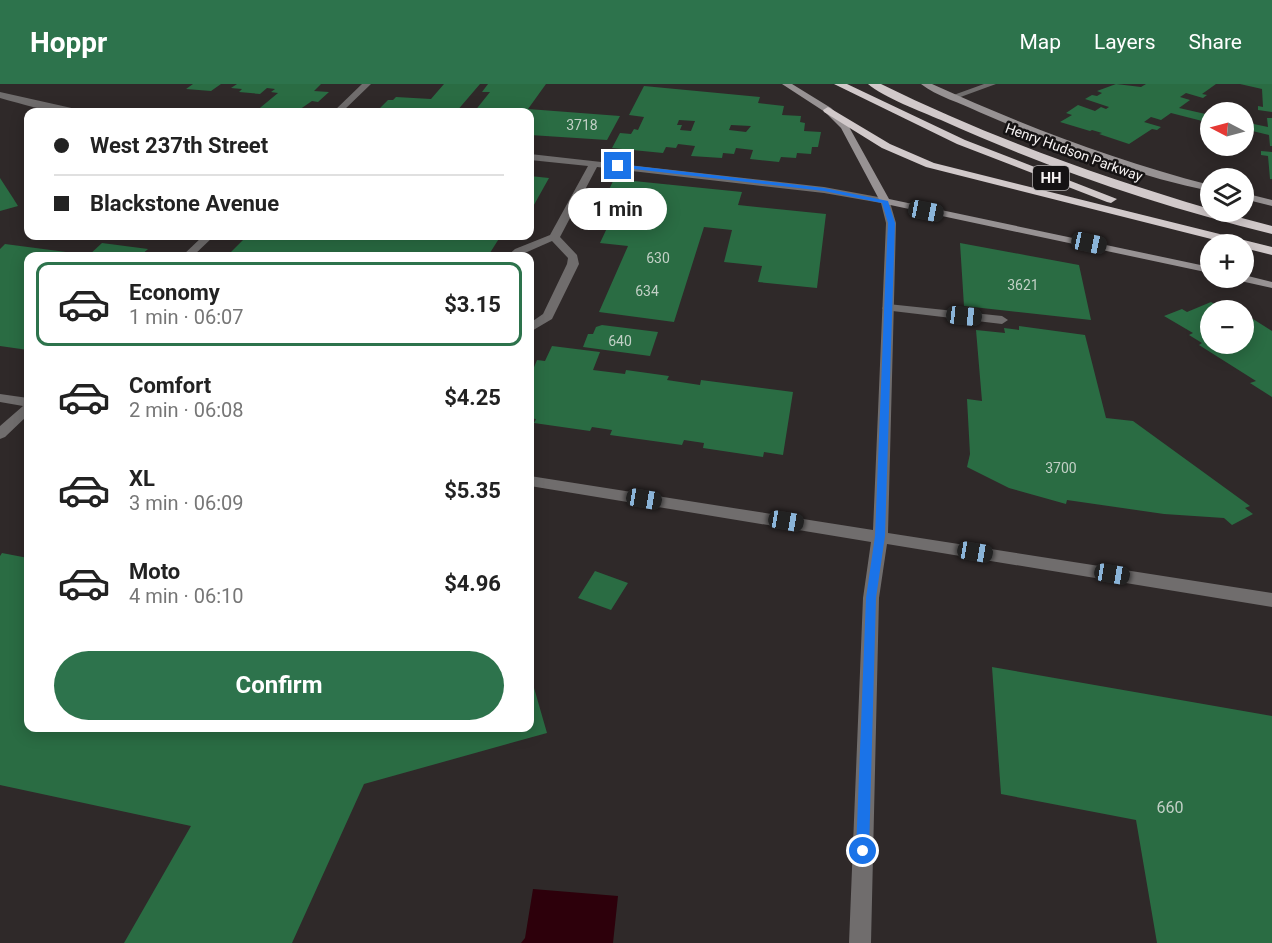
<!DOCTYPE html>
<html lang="en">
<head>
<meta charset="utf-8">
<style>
	body { margin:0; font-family:Roboto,sans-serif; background:#f2f2f2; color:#222; height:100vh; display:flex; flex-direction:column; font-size:22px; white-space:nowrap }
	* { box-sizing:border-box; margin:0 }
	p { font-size:20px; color:#767676 }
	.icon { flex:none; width:33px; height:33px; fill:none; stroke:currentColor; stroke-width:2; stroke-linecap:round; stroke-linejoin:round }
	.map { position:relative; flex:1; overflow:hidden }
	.sheet { position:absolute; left:24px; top:168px; width:510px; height:480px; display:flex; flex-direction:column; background:#fff; border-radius:12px; box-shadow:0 3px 15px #0003 }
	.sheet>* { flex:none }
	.hud { position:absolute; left:24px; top:24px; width:510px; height:132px; border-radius:12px; box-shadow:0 3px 15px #0003; display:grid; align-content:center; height:132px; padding:0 30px; background:#fff }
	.needle { width:39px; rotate:276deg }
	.buttons { position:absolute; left:1200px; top:18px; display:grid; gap:12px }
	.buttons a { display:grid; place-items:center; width:54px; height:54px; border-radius:50%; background:#fff; box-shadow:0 3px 15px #0003; font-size:30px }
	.end { position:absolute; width:27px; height:27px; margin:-14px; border:8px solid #1a73e8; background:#fff; box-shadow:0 0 0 3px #fff }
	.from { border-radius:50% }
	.bubble { position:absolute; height:42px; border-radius:21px; background:#fff; box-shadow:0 3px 15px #0003; font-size:20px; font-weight:700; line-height:42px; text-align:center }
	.car { position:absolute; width:18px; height:36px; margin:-18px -9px; border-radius:8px; box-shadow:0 0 4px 2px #0007; background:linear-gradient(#222 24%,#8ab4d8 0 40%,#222 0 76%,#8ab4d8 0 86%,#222 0) }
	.hud b { display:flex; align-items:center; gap:21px; height:57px; font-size:22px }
	.hud b+b { border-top:2px solid #e0e0e0 }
	.hud i { width:15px; height:15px; background:#222 }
	ul { padding:10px 0 0; list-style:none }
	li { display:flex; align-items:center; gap:18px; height:84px; margin:0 12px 9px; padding:0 18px; border:3px solid transparent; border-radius:12px }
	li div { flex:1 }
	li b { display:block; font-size:22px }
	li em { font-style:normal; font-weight:700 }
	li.active { border-color:#2d734c }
	li>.icon { width:54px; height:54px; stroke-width:1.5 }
	.button { display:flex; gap:12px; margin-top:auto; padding:12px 30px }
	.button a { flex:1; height:69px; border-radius:36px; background:#2d734c; color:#fff; font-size:24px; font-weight:700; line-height:69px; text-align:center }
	header { display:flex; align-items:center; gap:36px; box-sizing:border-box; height:84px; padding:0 30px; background:#2d734c; color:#fff }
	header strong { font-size:28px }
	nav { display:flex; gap:33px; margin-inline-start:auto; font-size:21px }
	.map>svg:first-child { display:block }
	.water { fill:#2d000b }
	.building { fill:#2a6c43; fill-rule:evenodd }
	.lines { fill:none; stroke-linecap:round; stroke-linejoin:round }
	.lane { fill:#706d6d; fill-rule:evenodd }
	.street { fill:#706d6d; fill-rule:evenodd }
	.secondary { fill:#979293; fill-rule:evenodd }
	.highway { fill:#d1c9ca; fill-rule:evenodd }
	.route { fill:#1a73e8 }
	.labels { text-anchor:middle; stroke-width:5; stroke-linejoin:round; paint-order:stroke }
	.number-label { font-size:14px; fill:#c2d0c6 }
	.far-street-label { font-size:14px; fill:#f5f1f1; stroke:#151213 }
	.shield { fill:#151213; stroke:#b2aeae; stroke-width:1.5 }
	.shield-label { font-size:15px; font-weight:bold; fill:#f5f1f1 }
	.near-number-label { font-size:16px; fill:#c2d0c6 }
</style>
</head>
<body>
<header>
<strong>Hoppr</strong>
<nav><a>Map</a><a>Layers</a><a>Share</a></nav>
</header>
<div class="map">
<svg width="1272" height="859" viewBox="0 0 1272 859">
	<rect width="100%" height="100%" fill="#2f2929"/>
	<!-- water -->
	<path class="water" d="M533,805l85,7 -5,47h-92l4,-5z"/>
	<!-- building -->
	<path class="building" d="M193,0h28l-10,7 -25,-2z
		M237,0h84l-7,7 15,1 -11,10 -6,-1 -16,11h-41l23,-19 -7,-1 4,-3 -8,-1 -7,6 -21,-2 3,-3 -11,-1z
		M444,0h36l-24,28h-80l12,-12h5l3,-3 35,2z
		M488,0h58l-18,25 92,7 -13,24 -77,-5v-23h-56l16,-20h-8z
		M1116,0l25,3 5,-3h70l-14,10 5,1 -4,3 -17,-5 -6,4 10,3 -11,8 31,7v8l-39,-10 -10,7 -10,-3 -7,5 17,5 -4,3 -5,-1 -23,15 -30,-10 3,-1 -10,-3 -2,1 -30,-9 12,-7 -6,-2 12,-8 17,6 6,-4 5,2 3,-2 -24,-8 7,-4 5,1 5,-3 -5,-2z
		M1240,0h32v28l-14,-2v-4l5,1 -1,-18z
		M644,2l116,11 -2,6 26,3 -2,9 19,1 -1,6 5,1 -1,8 17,1 -3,15h-6l-1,7 -14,-1 -1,5 -15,-1 -2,5 -29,-3 3,-9 -17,-2 -2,6 -11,-1 -1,5 -31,-2 4,-10 -17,-2 -2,4 -10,-1 -3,6 -51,-5 8,-15 11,1 3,-5 4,1 6,-13 -15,-2zM679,36l16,1 -4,10 -11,-1 2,-5h-5zM731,41l20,1 -5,6 -17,-2z
		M1267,34h5v28h-2l-1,-11 -25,-6v-7l24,5z
		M1261,67l11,1v27h-2l-2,-23 -7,-1z
		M530,92l19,2 -19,34z
		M0,94l13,20 5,8 -18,5z
		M614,95l128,13 -4,13 88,9 -9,74 -59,-6 4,-16 -38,-4 8,-32 -28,-3 -30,95 -75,-10 29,-66 -28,-3 14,-30 -15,-2z
		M247,152h237l16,1 -12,19h-124l2,-2h-5l-2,2h-132z
		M102,159l46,6 -8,7h-112v94l-28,-4v-97l5,-5 84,11z
		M960,159l119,22 12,55 -127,-14z
		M1211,218l14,8h-15v34h34v-22l9,-3 19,12v66l-22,-14 6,-2 -57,-36 3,-2 -13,-8 4,-2 -29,-17 18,-7 5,3z
		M602,241l56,7 -8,24 -67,-9 5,-13h5l3,-7z
		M1019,242l66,9 21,83 27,3 117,85 -5,2 8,6 -21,11 -8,-7 -60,-4 -97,-14 -1,4 -57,-16 -42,-21 3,-13 -3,-55 15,2 -6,-71 29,3 -1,-5 15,2z
		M552,262l48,6 -7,18 32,4 1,-4 43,6 -2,4 33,5 1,-5 92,12 -10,63 -19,-3 -1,5 -60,-9 1,-5 -20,-3 -2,5 -72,-10 2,-5 -20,-3 -2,4 -56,-8 2,-4 -6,-1v-41l7,-17 8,1z
		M2,469l26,5v170h502v-54l17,59 -183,51 -72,159h-168l67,-117 -191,-41v-229z
		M595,487l33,12 -17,27 -33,-12z
		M992,583l280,49v227h-115l-21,-123 -135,-26z"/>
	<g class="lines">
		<!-- lane -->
		<path class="lane" d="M888,220l114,12 6,4 -6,4 -118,-14 -2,-2z"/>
		<!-- street -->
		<path class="street" d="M362,0h9l-29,28h-9z
			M984,0h12l-41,15 -7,-2z
			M0,8l76,17 4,3c-26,3 -54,-7 -80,-14z
			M530,70l294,33 65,12 7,24 -8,310 384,60v14l-385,-63 -8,54 -8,345h-22l14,-345 8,-56 -341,-56v-10l343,54 13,-307 -5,-20 -57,-10 -227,-26 -37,70 17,18 2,9 -27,55 -22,13v-9l13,-9 24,-50 1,-6 -16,-17 -34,15h-11l8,-7 35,-14 38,-69 -58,-6z
			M203,152h11l-21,20h-11z
			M0,310l28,4v17l-23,22 -5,2v-13l23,-20 -23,-4z"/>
		<!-- secondary -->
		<path class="secondary" d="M782,0h10l39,24 17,17 41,74 321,68v6l-329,-70 -40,-75 -16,-16z
			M921,0h11c90,41 182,76 278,101v6c-79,-16 -157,-47 -231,-79 -18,-9 -43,-16 -58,-28z
			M1244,109l28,7v6l-28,-7z
			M1244,191l28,7v6l-36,-8 -2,-2h10z"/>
		<!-- highway -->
		<path class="highway" d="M834,0h13l118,56 152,59 -6,4 -4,-1 -150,-58z
			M868,0h13c106,52 216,92 329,125v3h9l53,14v8c-113,-28 -225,-66 -331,-114 -19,-8 -58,-23 -73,-36z
			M828,23l62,37 44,19 338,84v8l-28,-7v-4h-13l-305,-77 -44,-19 -58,-36 -1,-2z"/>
	</g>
	<!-- route -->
	<path class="route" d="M618,80l206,24 64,13 7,22 -10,313 -9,62 -7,253 -2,5 -4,2 -5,-2 -2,-5 10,-253 9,-62 10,-249 3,-64 -6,-20 -58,-12 -208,-24z"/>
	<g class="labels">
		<!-- number labels -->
		<g class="number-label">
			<text x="582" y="46">3718</text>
			<text x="658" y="179">630</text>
			<text x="1023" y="206">3621</text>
			<text x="647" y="212">634</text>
			<text x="620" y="262">640</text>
			<text x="1061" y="389">3700</text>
		</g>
		<!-- far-street labels -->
		<g class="far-street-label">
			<text transform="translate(1074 68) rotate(20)" y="5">Henry Hudson Parkway</text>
		</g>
		<!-- shield labels -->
		<rect class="shield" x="1033" y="82" width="36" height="24" rx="4.5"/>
		<g class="shield-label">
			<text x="1051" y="99">HH</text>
		</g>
		<!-- near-number labels -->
		<g class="near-number-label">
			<text x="1170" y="729">660</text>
		</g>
	</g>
</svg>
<div class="buttons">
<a><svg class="needle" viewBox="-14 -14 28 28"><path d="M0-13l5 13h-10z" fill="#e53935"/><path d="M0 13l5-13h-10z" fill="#767676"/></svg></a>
<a><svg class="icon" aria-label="layers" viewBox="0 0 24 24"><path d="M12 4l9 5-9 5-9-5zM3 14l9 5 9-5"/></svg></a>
<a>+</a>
<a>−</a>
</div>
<i class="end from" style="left:863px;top:767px"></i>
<i class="end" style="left:618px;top:82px"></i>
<div class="bubble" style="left:568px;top:104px;width:99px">1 min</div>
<i class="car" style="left:926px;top:127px;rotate:101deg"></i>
<i class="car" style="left:1089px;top:159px;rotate:102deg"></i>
<i class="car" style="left:964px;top:232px;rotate:96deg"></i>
<i class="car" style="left:644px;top:415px;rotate:99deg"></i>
<i class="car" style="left:786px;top:437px;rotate:99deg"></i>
<i class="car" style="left:975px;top:468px;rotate:99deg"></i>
<i class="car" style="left:1112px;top:490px;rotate:99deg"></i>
<div class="hud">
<b><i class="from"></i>West 237th Street</b>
<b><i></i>Blackstone Avenue</b>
</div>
<section class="sheet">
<ul>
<li class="active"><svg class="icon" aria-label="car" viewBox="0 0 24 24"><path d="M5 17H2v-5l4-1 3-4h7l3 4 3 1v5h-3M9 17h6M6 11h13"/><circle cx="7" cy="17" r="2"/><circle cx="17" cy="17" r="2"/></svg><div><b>Economy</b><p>1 min · 06:07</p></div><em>$3.15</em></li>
<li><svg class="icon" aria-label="car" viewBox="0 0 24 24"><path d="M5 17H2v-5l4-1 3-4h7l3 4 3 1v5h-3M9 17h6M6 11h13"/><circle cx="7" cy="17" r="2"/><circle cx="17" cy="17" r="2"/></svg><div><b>Comfort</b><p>2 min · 06:08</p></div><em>$4.25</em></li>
<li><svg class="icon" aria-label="car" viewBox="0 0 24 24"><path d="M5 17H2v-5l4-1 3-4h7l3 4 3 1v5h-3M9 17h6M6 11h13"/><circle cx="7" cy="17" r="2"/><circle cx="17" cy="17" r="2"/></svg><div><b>XL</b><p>3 min · 06:09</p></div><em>$5.35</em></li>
<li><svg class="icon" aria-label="car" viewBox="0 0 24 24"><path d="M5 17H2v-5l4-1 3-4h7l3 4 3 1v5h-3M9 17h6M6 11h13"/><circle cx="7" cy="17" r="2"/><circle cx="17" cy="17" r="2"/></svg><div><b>Moto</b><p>4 min · 06:10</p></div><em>$4.96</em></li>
</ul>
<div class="button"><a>Confirm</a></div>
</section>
</div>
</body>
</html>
